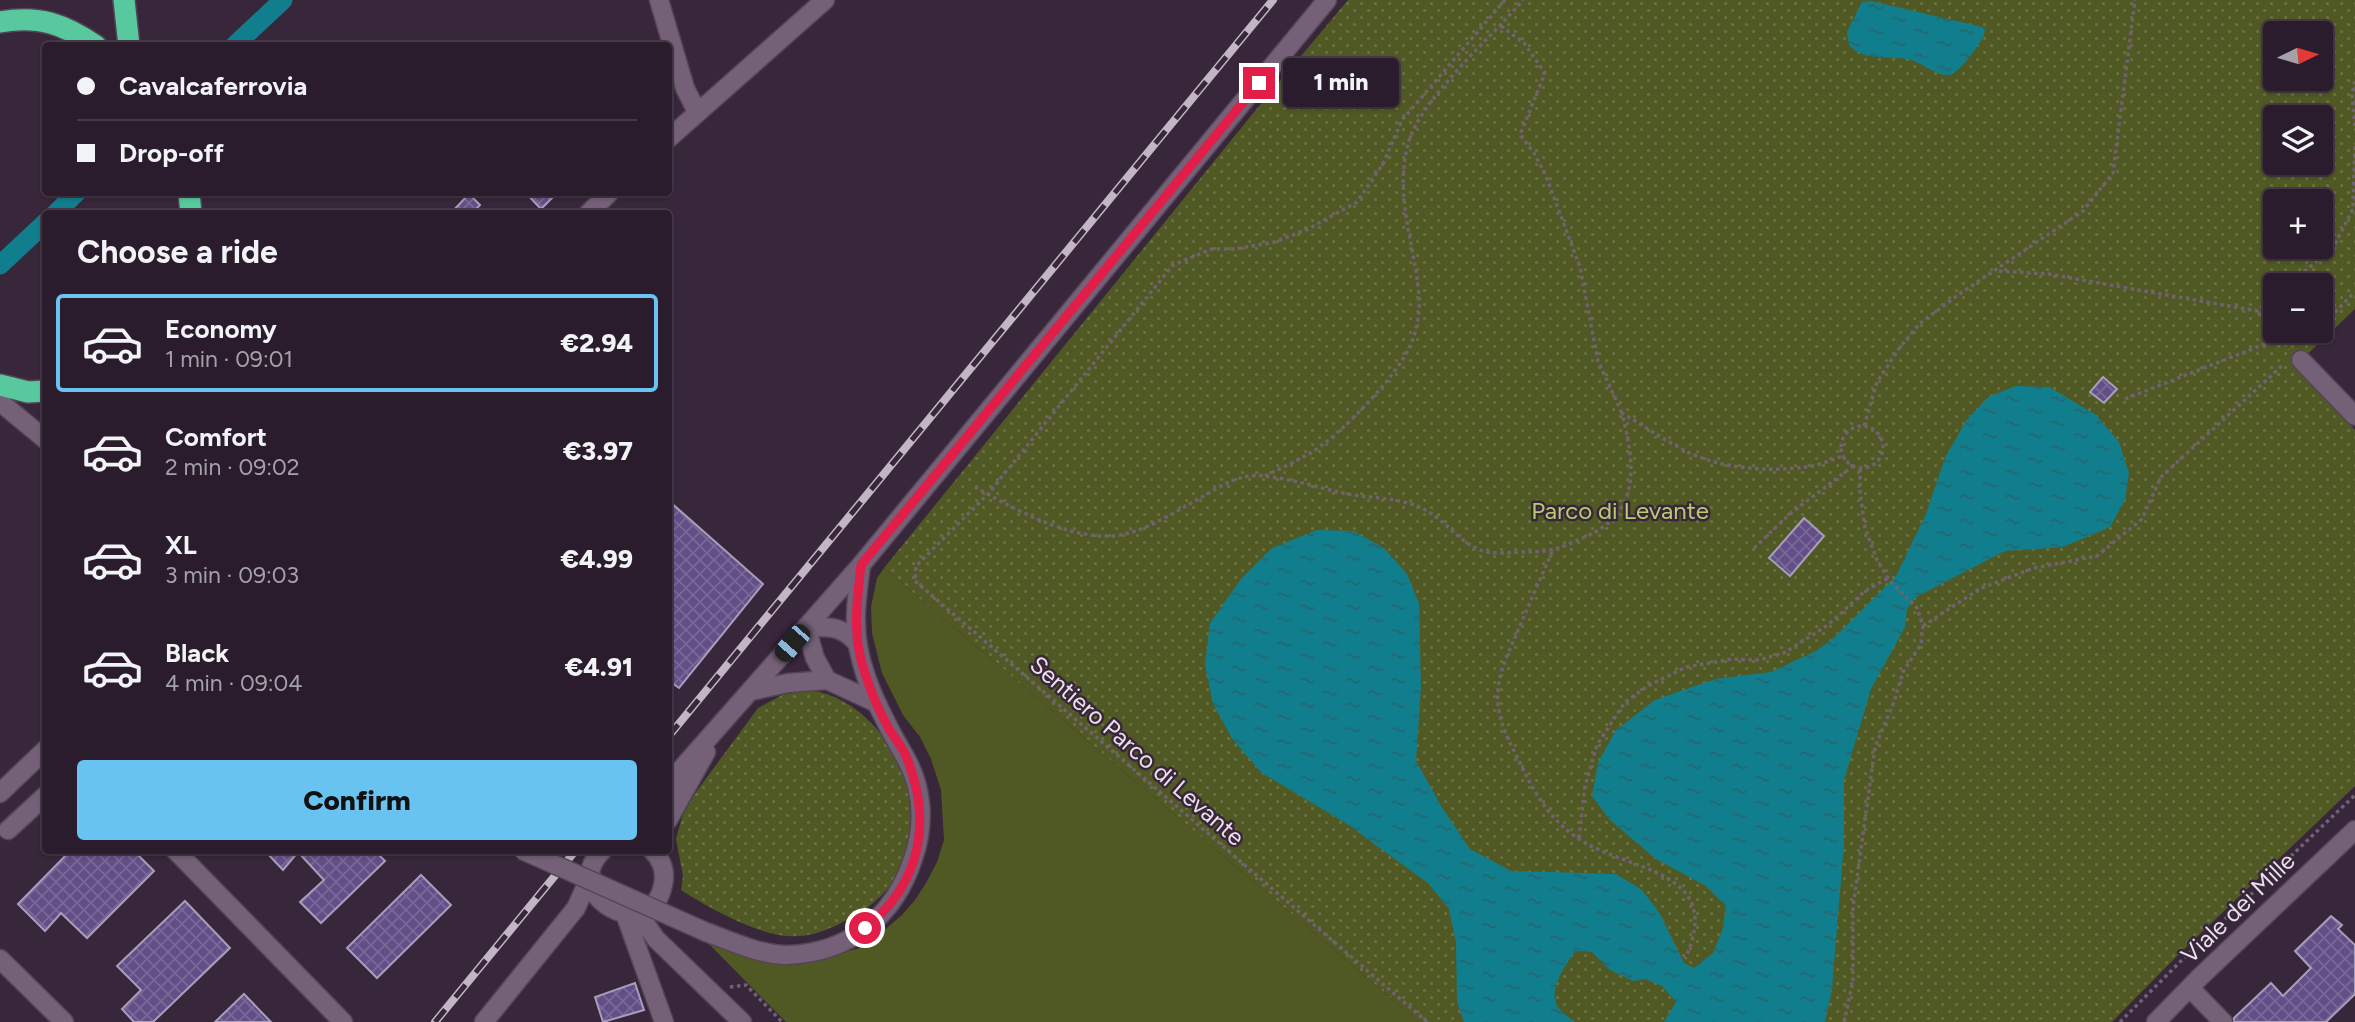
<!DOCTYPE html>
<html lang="en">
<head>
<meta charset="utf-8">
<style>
	body { margin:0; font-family:Figtree,sans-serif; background:#322534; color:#f1f3f6; height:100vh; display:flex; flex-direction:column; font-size:26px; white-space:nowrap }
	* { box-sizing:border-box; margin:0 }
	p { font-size:23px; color:#a5a1a9 }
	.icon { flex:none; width:38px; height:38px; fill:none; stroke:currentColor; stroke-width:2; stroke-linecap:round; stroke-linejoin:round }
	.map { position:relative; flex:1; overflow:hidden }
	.panel { position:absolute; left:42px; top:210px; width:630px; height:644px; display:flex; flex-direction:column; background:#2a1c2c; border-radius:7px; box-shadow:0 2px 5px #0004,0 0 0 2px #463a48 }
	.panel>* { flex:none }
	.banner { position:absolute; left:42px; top:42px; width:630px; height:154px; border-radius:7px; box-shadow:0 2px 5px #0004,0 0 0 2px #463a48; display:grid; align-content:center; height:154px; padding:0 35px; background:#2a1c2c }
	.needle { width:46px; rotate:85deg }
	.fabs { position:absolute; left:2263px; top:21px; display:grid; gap:14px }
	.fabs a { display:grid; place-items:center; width:70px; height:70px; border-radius:7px; background:#2a1c2c; box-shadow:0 2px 5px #0004,0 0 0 2px #463a48; font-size:35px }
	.end { position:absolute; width:32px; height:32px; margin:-16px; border:9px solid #e11d48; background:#fff; box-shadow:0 0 0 4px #fff }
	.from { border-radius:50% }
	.bubble { position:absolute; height:49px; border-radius:7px; background:#2a1c2c; box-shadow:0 2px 5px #0004,0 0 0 2px #463a48; font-size:23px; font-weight:800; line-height:49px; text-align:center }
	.car { position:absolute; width:21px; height:42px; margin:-21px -10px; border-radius:9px; box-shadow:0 0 5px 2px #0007; background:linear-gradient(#222 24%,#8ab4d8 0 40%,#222 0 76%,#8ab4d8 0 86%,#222 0) }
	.banner b { display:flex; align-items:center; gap:24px; height:66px; font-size:26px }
	.banner b+b { border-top:2px solid #463a48 }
	.banner i { width:18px; height:18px; background:#f1f3f6 }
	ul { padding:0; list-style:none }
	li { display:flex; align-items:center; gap:21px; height:98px; margin:0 14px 10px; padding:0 21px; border:4px solid transparent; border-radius:7px }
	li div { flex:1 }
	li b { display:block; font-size:26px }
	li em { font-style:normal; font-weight:800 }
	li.selected { border-color:#69c3f1 }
	li>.icon { width:63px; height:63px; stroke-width:1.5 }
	h2 { padding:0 35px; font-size:32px; line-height:84px }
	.cta { display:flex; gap:14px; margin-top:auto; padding:14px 35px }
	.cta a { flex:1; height:80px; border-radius:7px; background:#69c3f1; color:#111; font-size:28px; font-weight:800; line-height:80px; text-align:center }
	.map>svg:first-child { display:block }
	.grass { fill:#505923 }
	.park { fill:url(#park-dots); fill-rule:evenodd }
	.water { fill:url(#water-ripples) }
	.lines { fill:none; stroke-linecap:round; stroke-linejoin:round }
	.canal { stroke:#107e8c; stroke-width:19 }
	.building { fill:url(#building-cross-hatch); stroke:#a79ebc; stroke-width:2 }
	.minor-casing { stroke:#544556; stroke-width:21 }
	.highway-casing { stroke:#544556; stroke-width:24 }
	.path { stroke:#716172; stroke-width:3.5; stroke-dasharray:3.5 3.5; stroke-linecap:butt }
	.minor { stroke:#746077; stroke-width:18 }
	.highway { stroke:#58c99f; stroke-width:21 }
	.rail-casing { stroke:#c2b5c4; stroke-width:8 }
	.rail { stroke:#38263a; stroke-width:5; stroke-dasharray:16; stroke-linecap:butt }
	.minor-bridge-casing { stroke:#544556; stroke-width:21; stroke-linecap:butt }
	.minor-bridge { stroke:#746077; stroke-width:18 }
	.route { stroke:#e11d48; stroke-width:9 }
	.labels { text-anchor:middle; stroke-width:5; stroke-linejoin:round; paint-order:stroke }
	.park-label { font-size:24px; fill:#bbcc6e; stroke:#38263a }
	.street-label { font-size:24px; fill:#ece0ed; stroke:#38263a }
</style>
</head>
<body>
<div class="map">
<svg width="2355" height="1022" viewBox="0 0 2355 1022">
	<defs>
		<pattern id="park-dots" width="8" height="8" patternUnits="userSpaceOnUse" patternTransform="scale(1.75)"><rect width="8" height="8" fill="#505923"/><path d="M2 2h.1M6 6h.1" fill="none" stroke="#697143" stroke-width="1.8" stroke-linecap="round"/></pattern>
		<pattern id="water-ripples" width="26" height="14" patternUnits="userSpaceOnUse" patternTransform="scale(1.75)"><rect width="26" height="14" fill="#107e8c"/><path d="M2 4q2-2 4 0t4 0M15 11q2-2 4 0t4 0" fill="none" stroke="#266670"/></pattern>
		<pattern id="building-cross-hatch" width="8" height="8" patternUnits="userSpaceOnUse" patternTransform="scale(1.75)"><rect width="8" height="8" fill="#634f87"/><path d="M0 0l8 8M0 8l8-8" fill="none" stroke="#7a6898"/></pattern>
	</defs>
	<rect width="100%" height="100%" fill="#38263a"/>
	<!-- grass -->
	<path class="grass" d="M884,568l535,454h-633l-82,-83 61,21 38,2 61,-15 38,-32 13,-15 11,-17 11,-21 7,-22 -3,-50 -10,-31 -11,-22 -17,-22 -21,-42 -10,-40 -1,-26 6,-29z"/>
	<!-- park -->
	<path class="park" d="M1348,0h1007v309l-60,57 60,64v356l-178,170 -65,66h-693l-535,-454 366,-451zM2275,33h45v46h-45zM2275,117h45v46h-45zM2275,201h45v46h-45zM2275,285h45v46h-45z
		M807,690c26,2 50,17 68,37 57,64 51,157 -32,195 -17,9 -36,16 -56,14 -31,-2 -80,-29 -106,-46l2,-14 -7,-37 7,-25 13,-22 62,-84 24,-13z"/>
	<!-- water -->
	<path class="water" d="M1871,1l111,26 3,3 -1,5c-4,9 -23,35 -32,39 -12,5 -29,-11 -41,-14 -20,-5 -48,2 -62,-15l-2,-13 15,-30z
		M2016,386l33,1 47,28 23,27 10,31 -4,27 -15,27 -47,20 -58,4 -89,46 -9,12 -2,18 -34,62 -27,91v63l-12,146 -7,33h-161l12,-20 -14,-16 -17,-7 -12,2 -23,-11 -18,-18 -17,-1c-9,14 -28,38 -17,56 3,6 12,11 17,15h-111l-7,-21 -1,-59 -7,-33 -21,-26 -81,-59 -85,-51 -29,-33 -20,-36 -8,-40 5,-41 31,-44 31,-31 45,-18 36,1 31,17 23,26 12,29 2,85 -5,73 27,48 27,40 41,22 105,3 26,16 17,22 25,51 10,5 19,-15 10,-25 3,-22 -20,-20 -50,-27 -46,-39 -18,-24 6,-33 17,-32 40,-31 60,-21 56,-7 45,-21 19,-14 61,-61 30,-62 19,-56 21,-37 22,-24z"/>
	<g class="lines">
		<!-- canal -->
		<path class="canal" d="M234,46l49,-46
			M55,214l22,-22
			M0,265l46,-43"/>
	</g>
	<!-- building -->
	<path class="building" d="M525,192h33l-17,17z
		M469,194l11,11 -9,9h-21z
		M2103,377l14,12 -13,14 -14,-11z
		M668,500l95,84 -84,104 -11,-8z
		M1804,518l20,18 -34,40 -21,-18z
		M71,850h62l21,21 -67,67 -26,-25 -16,18 -27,-27z
		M264,850h110l11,11 -64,62 -21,-21 24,-22 -26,-28 -15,18z
		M421,875l30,30 -74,73 -30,-30z
		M185,901l45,47 -77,74h-19l-12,-13 19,-19 -24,-24z
		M2331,916l11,9 -4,4 17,16v49l-29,28h-92v-4l37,-35 12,13 28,-28 -16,-17z
		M635,983l9,27 -41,12 -8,-25z
		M244,994l27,28h-56z"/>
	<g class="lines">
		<!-- minor casing -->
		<g class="minor-casing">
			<path id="minor" d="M659,0l26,88 12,24
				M668,139l157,-139
				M588,214l22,-22
				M2301,360l54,56
				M0,402l46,38
				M806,627l9,31 12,22
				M806,627c23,0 35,-2 51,16
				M751,691l37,-8 39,-3 50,23
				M668,784l193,-219 466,-565
				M0,793l46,-44
				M668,820l38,-68
				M8,830l38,-35
				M175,850l168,172
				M603,850c-47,44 47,98 60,35 3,-13 -1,-25 -11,-35
				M638,913l18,26 86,83
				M625,914l39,108
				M706,932c25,9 54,23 81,23 62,-2 107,-38 126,-96 8,-23 10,-49 4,-73 -6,-24 -20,-41 -30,-62 -16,-31 -31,-66 -31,-101 -1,-19 3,-39 5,-58
				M0,959l64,63
				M2190,988l33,34
				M484,1022l92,-114 15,-33
				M2156,1022l44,-45 155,-147"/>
		</g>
		<!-- highway casing -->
		<g class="highway-casing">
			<path id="highway" d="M124,0l5,46
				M0,22c39,-7 64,2 96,24
				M189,192l2,22
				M0,385l28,7 18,-1"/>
		</g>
		<!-- path -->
		<path class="path" d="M1501,26l23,17 21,30 -25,62 14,18 12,23 34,91 18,94 24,52
			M2355,81l-3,14 3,31
			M1999,271l49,3 209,37 18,-15
			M2288,285l45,-37 20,-39 2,-63
			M2320,327l35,-35
			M2280,338l10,11
			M2304,344l13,-13
			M2125,399l155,-61 -23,-27
			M1841 447a21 21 0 1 1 42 0a21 21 0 1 1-42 0Z
			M1864,426l13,-44 21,-32 21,-26 39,-29 125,-84 30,-38 22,-173
			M1265,476c16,-8 32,-15 47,-24 28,-17 84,-75 97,-104 8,-16 11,-34 10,-52 -4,-52 -25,-98 -11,-152 12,-45 84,-107 115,-144
			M975,487c41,23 106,60 154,46 25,-7 49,-23 71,-35 21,-12 40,-25 64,-22 28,3 56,12 83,18 27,5 58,3 82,18 18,11 31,30 51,38 13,5 33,2 47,2 25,0 33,-4 56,-14 59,-25 52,-72 39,-125 22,13 43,28 66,39 34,17 81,20 118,15 12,-1 25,-7 37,-11
			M1754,548l36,-34 63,-48
			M1552,552c-12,27 -24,55 -36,83 -7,17 -17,36 -18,55 -2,24 7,44 18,65 16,33 31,63 63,84 52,34 147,30 106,120
			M1923,626l58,-38 53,-20 63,-12 45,-37 19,-42 123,-113
			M1579,838l6,-52 12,-41 28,-43 23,-16 38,-19 47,-8 26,1 25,-7 44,-28 37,-34 23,-13
			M730,987l16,-2 36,37
			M1427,1022l-512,-441 1,-15 72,-72 185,-229 39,-16h23l40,-7 33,-13 49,-27 26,-38 19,-44 103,-120
			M1844,1022l9,-41v-74l22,-160 19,-45 9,-30 18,-28 2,-18 -6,-18 -27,-27 -13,-21 -12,-32 -5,-36v-24
			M2120,1022l62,-62 173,-165"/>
		<!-- minor -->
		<use href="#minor" class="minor"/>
		<!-- highway -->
		<use href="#highway" class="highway"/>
		<!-- rail casing -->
		<g class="rail-casing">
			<path id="rail" d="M668,737l605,-737
				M435,1022l141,-172"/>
		</g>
		<!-- rail -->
		<use href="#rail" class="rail"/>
		<!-- minor-bridge casing -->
		<g class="minor-bridge-casing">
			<path id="minor-bridge" d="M522,850l184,82"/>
		</g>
		<!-- minor-bridge -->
		<use href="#minor-bridge" class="minor-bridge"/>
	</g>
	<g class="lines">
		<!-- route -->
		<path class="route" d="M865,928c56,-44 68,-107 41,-172 -4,-9 -11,-18 -17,-27 -10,-18 -19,-39 -25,-59 -12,-35 -7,-69 -3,-105l398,-482"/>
	</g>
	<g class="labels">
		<!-- park labels -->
		<g class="park-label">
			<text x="1620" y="519">Parco di Levante</text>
		</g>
		<!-- street labels -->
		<g class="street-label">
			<text transform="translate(1137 751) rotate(41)" y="8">Sentiero Parco di Levante</text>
			<text transform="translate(2238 908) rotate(-44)" y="8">Viale dei Mille</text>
		</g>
	</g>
</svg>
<div class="fabs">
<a><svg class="needle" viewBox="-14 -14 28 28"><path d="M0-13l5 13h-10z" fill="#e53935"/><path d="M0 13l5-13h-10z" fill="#a5a1a9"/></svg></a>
<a><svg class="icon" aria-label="layers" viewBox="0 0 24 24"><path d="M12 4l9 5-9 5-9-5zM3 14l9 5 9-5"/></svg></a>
<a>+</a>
<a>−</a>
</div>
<i class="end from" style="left:865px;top:928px"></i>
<i class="end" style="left:1259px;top:83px"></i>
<div class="bubble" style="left:1283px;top:58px;width:116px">1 min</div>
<i class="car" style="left:792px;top:643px;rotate:221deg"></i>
<div class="banner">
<b><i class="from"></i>Cavalcaferrovia</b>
<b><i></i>Drop-off</b>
</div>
<section class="panel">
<h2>Choose a ride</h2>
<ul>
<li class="selected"><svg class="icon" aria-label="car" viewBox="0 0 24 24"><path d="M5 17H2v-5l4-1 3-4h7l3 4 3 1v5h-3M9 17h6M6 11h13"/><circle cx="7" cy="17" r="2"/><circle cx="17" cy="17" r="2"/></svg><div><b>Economy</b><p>1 min · 09:01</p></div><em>€2.94</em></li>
<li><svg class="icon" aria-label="car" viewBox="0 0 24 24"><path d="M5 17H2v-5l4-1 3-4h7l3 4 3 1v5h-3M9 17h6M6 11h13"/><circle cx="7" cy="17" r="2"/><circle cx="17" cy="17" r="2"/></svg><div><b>Comfort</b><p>2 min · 09:02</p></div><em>€3.97</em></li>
<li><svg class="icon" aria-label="car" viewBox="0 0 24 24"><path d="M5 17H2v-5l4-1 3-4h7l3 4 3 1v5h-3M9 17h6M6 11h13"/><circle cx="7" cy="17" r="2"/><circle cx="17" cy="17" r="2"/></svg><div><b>XL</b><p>3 min · 09:03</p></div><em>€4.99</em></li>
<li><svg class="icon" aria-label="car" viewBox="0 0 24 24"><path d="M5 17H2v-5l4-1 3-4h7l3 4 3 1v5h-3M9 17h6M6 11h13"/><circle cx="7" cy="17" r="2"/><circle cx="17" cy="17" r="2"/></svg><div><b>Black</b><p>4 min · 09:04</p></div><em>€4.91</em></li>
</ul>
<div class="cta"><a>Confirm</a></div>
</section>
</div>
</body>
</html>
